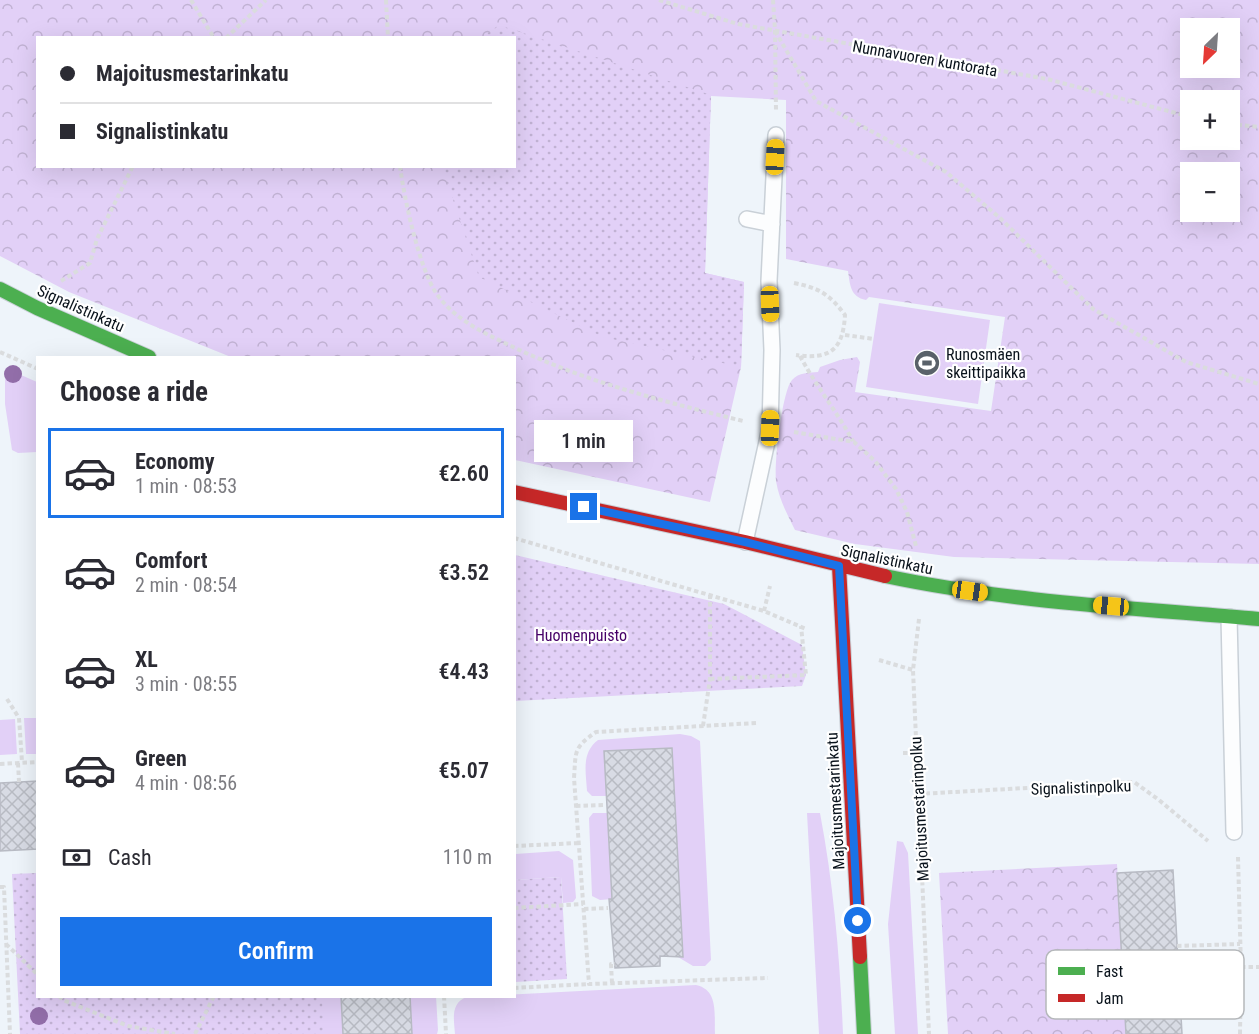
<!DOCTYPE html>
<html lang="en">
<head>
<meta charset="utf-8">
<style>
	body { margin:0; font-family:"Roboto Condensed",sans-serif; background:#f2f2f3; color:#2b2b33; height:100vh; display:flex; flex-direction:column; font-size:22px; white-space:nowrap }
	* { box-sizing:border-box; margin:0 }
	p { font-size:20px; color:#7c7c81 }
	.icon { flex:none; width:33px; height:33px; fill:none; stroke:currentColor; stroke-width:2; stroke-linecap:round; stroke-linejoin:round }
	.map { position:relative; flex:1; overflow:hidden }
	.side { position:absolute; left:36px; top:356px; width:480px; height:642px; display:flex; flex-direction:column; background:#fff; border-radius:0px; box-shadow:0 6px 24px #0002 }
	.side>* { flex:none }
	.hud { position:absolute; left:36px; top:36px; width:480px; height:132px; border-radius:0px; box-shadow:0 6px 24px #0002; display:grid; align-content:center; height:132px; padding:0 24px; background:#fff }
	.needle { width:39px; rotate:205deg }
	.controls { position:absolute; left:1180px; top:18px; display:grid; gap:12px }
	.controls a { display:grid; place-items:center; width:60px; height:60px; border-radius:0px; background:#fff; box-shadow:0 6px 24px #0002; font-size:30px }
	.end { position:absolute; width:27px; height:27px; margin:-14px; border:8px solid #1a73e8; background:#fff; box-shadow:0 0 0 3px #fff }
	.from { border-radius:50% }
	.bubble { position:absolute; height:42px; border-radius:0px; background:#fff; box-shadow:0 6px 24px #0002; font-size:20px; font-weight:600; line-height:42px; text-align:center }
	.car { position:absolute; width:18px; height:36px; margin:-18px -9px; border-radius:8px; box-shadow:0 0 4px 2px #0007; background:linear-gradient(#f5c518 24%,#345 0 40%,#f5c518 0 76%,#345 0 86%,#f5c518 0) }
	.hud b { display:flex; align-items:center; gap:21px; height:57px; font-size:22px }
	.hud b+b { border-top:2px solid #e1e1e2 }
	.hud i { width:15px; height:15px; background:#2b2b33 }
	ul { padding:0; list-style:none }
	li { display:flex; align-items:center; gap:18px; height:90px; margin:0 12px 9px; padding:0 12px; border:3px solid transparent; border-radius:0px }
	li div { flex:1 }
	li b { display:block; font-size:22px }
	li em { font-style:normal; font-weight:600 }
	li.selected { border-color:#1a73e8 }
	li>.icon { width:54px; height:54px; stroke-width:1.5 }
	h2 { padding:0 24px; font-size:27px; line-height:72px }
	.pay { display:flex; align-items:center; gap:15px; height:66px; padding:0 24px; font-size:22px }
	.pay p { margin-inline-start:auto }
	.cta { display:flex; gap:12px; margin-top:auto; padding:12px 24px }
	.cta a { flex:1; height:69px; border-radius:0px; background:#1a73e8; color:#fff; font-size:24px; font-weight:600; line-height:69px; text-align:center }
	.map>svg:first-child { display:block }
	.grass { fill:#e2d0f7 }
	.forest { fill:url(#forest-crowns); fill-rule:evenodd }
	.park { fill:url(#park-dots) }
	.building { fill:url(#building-cross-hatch); stroke:#b8bbc4; stroke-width:1.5 }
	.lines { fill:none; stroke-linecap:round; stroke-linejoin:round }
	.lane-casing { stroke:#c9d0d7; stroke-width:18 }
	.fast-casing { stroke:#c9d0d7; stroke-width:16 }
	.jam-casing { stroke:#c9d0d7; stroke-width:16 }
	.path { stroke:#dadcde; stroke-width:4; stroke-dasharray:4.5 3; stroke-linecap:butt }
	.lane { stroke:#fcfdfe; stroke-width:15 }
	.fast { stroke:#4caf50; stroke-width:14 }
	.jam { stroke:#c62828; stroke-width:14 }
	.tree { fill:#926ea9 }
	.route { stroke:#1a73e8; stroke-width:8 }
	.labels { text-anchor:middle; stroke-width:4.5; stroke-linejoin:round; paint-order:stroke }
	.street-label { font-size:16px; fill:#09121b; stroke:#fff }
	.poi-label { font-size:16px; fill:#09121b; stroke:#fff; text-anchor:start }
	.park-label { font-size:16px; fill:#460167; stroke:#fff }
	.key { fill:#fff; stroke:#b5b8bb; stroke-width:1.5 }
	.key-label { font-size:16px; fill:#09121b }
</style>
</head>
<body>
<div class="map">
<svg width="1259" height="1034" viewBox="0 0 1259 1034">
	<defs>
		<pattern id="forest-crowns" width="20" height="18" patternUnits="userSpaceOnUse" patternTransform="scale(1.5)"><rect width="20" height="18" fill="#e2d0f7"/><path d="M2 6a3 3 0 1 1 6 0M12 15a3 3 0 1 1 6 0" fill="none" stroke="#c1b2d3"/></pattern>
		<pattern id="park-dots" width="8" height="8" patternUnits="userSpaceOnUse" patternTransform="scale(1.5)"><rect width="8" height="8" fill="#e2d0f7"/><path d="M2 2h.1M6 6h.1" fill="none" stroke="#c1b2d3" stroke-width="1.8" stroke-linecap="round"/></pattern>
		<pattern id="building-cross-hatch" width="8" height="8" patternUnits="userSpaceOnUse" patternTransform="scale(1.5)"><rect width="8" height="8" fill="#d8dbe4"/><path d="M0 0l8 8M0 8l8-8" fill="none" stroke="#b8bbc3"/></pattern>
	</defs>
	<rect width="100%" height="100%" fill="#eef4fa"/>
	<!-- grass -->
	<path class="grass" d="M879,303l111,17 -12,84 -112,-17z
		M5,368l32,14v70l-19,1 -6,-3 -7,-46z
		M24,718h13v36h-11z
		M15,719l2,35 -17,1v-35z
		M680,734l11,2 9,5 11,219 -6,6h-12l-15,-9 5,-1 -11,-207 -67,2 2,45h-15l-5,-5c-1,-19 -6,-38 11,-51z
		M593,813h14l5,86 -12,1 -8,-4 -3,-78z
		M807,813h13c14,74 20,147 23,221h-24z
		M897,841l6,1 5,11 10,181h-23l-7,-110z
		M559,851l14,9 3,38 -3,4 -10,1 -2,-26 -46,3v-26z
		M696,985c23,5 18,30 19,49h-260c-1,-15 -5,-31 12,-37z
		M220,996h121l2,38h-128z
		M410,996h26l2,34 -1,4h-25z"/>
	<!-- forest -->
	<path class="forest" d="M0,0h1259v564l-305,-7 -99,-13 -60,-14c-8,-16 -16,-31 -19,-49 -2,-17 6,-90 16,-101 7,-8 17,-7 26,-8l2,-5 20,-7 17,-3 3,5 -5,30 136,19 14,-94 -136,-20 -3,3c-16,-3 -16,-16 -18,-29l-62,-12v-159l-75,-4 -6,177 39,9 -3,85 -31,135 -195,-42 -1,-103h-283l-162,-65 -69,-36zM1191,28h39v40h-39zM38,38h476v128h-476zM1191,100h39v40h-39zM1191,172h39v40h-39z
		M1117,864l9,170h-178l-9,-161z"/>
	<!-- park -->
	<path class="park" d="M499,25l212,70 -6,178 39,9 -3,85 -138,-30 -124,-60 -37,-110 72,-1v-128l-32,-1z
		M515,555l209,49 78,41 4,30 -4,11 -287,15z
		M37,873l1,123h284l2,38h-304l-8,-160z
		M561,877l6,102 -52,3v-102z"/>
	<!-- building -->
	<path class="building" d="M672,748l11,209 -23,-1v10l-45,2 -6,-69h3l-8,-148z
		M38,781v68l-38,2v-68z
		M1173,870l9,164h-56l-9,-161z
		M341,996h69l2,38h-69z"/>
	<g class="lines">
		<!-- lane casing -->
		<g class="lane-casing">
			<path id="lane" d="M747,219l25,5
				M745,542l25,-114 2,-78 -3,-69 7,-146
				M1229,617l5,215"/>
		</g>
		<!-- fast casing -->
		<g class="fast-casing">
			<path id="fast" d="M0,289l37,19 112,49
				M885,576c123,26 249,32 374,43
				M860,957l4,77"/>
		</g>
		<!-- jam casing -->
		<g class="jam-casing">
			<path id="jam" d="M514,492l231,50 140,34
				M839,566l21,391"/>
		</g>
		<!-- path -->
		<path class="path" d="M191,0l23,38
			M386,0l2,38
			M659,0l79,24 309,55 144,38
			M773,0l2,30 1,80
			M775,31l41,70 130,71 54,46 93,91 93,53 73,22
			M226,38l40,-38
			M1230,124l29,3
			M400,166c4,32 19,101 36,127 18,26 46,39 73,52 76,37 153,56 234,76
			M61,281l29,-18 7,-24 36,-73
			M794,283c26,5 36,12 51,32 -2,34 -14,45 -49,40
			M845,335l29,4
			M0,352l38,17
			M800,356c16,30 37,56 53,85
			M794,432l60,10 21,19 21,28 11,23 9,34
			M514,538l250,73 42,18
			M764,611l6,-25
			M919,619l-6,51 16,364
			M879,660l34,10
			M710,679l96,-4 -5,-49
			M7,699l12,19 3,44
			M756,723l-160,9c-23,16 -20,19 -22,46l15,206 179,-6
			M703,726l7,-47v-84
			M903,753h14
			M18,763l1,19
			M0,764l38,-2
			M918,794l216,-12 25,18 49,41
			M576,806l27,-1
			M514,846l65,-3
			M1238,857l3,110 -1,67
			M0,887h4l6,147
			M514,908l69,-4
			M584,909l24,-1
			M6,944l32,31
			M1177,946l63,-2
			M1241,967h18
			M612,983l-1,-19h4
			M514,988l75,-4
			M59,996l4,4 65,26 47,8
			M444,996l2,38
			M195,1034l19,-38"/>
		<!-- lane -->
		<use href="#lane" class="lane"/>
		<!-- fast -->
		<use href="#fast" class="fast"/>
		<!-- jam -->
		<use href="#jam" class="jam"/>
	</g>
	<!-- trees -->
	<g class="tree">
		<circle cx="13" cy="374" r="9"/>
		<circle cx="39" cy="1016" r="9"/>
	</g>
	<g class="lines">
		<!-- route -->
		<path class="route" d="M584,507l161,35 94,24 19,355"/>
	</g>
	<!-- icons -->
	<defs>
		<g id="stadium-disc" transform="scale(1.35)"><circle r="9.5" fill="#596169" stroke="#fff"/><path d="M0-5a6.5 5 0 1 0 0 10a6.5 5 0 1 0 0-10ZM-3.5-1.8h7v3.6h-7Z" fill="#fff"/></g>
	</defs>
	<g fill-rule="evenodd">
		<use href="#stadium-disc" x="927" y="363"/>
	</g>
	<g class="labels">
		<!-- street labels -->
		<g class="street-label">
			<text transform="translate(925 58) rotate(10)" y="6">Nunnavuoren kuntorata</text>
			<text transform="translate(81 308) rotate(24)" y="6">Signalistinkatu</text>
			<text transform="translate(887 559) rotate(12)" y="6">Signalistinkatu</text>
			<text transform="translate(1081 787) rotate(-2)" y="6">Signalistinpolku</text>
			<text transform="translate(835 801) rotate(-93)" y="6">Majoitusmestarinkatu</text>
			<text transform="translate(919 809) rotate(-93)" y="6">Majoitusmestarinpolku</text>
		</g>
		<!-- poi labels -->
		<g class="poi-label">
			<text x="946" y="360">Runosmäen<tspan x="946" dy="18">skeittipaikka</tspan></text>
		</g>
		<!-- park labels -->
		<g class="park-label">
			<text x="581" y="641">Huomenpuisto</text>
		</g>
	</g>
	<!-- legend -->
	<rect x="1046" y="950" width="198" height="69" rx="9" class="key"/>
	<rect x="1058" y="967" width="27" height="8" fill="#4caf50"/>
	<rect x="1058" y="994" width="27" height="8" fill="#c62828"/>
	<g class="key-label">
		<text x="1096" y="977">Fast</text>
		<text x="1096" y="1004">Jam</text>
	</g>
</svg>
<div class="controls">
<a><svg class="needle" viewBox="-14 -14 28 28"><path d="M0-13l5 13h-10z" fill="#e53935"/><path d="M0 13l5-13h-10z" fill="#7c7c81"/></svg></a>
<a>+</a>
<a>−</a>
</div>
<i class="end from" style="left:858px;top:921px"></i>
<i class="end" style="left:584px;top:507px"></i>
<div class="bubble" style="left:534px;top:420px;width:99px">1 min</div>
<i class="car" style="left:775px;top:157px;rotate:3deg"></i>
<i class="car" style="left:770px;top:304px;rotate:178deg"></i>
<i class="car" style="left:770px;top:428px;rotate:2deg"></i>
<i class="car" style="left:970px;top:591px;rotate:98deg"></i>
<i class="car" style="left:1111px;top:606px;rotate:275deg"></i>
<div class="hud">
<b><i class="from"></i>Majoitusmestarinkatu</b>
<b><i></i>Signalistinkatu</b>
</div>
<section class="side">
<h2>Choose a ride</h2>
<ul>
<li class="selected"><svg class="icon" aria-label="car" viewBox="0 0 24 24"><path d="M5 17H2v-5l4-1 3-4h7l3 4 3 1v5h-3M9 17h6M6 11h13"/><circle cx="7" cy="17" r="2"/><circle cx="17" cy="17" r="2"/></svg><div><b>Economy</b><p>1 min · 08:53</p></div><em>€2.60</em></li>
<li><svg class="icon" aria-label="car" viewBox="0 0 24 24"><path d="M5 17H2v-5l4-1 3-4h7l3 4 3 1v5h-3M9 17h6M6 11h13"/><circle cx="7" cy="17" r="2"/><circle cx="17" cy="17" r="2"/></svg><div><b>Comfort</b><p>2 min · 08:54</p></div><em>€3.52</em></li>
<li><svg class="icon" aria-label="car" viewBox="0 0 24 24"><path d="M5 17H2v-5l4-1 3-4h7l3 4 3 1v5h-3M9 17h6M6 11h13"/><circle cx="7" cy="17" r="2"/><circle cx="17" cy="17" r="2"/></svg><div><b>XL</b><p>3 min · 08:55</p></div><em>€4.43</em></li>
<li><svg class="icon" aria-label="car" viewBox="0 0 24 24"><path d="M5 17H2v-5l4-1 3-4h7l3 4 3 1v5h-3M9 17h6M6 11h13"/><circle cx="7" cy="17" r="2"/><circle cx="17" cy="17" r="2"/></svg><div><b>Green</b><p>4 min · 08:56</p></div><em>€5.07</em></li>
</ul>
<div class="pay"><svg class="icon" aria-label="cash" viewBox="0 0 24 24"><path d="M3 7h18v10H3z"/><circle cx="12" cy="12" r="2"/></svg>Cash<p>110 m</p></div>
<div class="cta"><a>Confirm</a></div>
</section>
</div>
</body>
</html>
